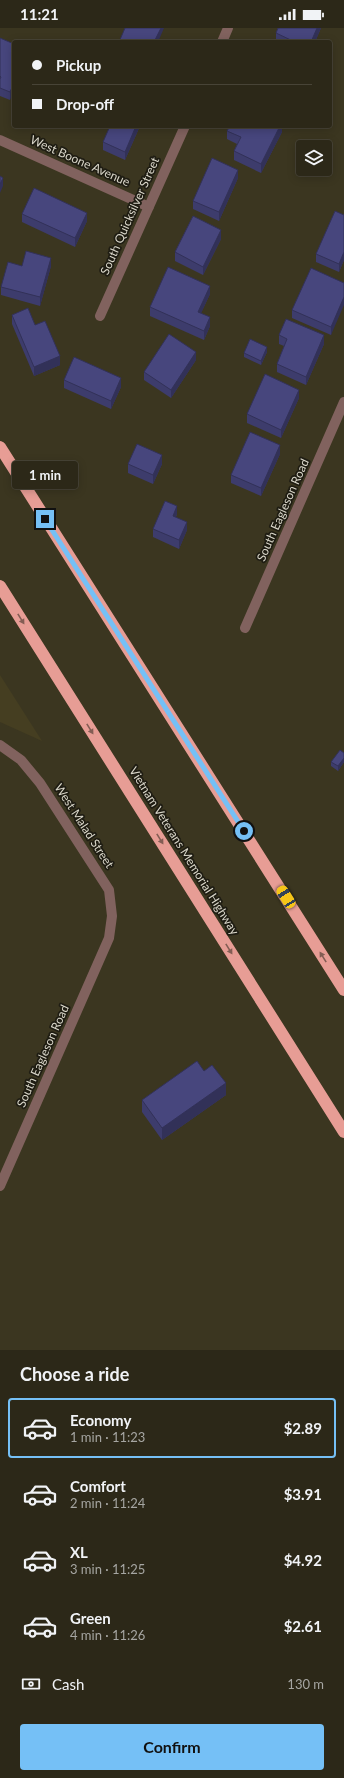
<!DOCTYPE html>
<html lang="en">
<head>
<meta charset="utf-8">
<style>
	body { margin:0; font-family:Lato,sans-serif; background:#343021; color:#f1f3f6; height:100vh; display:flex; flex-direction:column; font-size:15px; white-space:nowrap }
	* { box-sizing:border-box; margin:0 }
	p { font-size:13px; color:#a6a6a2 }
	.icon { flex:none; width:22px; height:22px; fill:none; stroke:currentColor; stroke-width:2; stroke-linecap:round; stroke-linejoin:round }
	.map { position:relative; height:1322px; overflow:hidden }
	.panel { display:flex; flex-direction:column; background:#2c2818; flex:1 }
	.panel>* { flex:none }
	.top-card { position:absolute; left:12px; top:12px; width:320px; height:88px; border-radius:4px; box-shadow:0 2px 10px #0003,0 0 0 1px #484437; display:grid; align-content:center; height:88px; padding:0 20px; background:#2c2818 }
	.controls { position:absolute; left:296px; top:112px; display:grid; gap:8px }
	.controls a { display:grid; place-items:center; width:36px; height:36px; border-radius:4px; background:#2c2818; box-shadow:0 2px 10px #0003,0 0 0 1px #484437; font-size:20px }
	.end { position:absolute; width:18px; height:18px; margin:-9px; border:5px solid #75c0f6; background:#111; box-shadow:0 0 0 2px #111 }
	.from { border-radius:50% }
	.bubble { position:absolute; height:28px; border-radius:4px; background:#2c2818; box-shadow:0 2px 10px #0003,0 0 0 1px #484437; font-size:13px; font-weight:700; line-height:28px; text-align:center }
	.car { position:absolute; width:12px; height:24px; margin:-12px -6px; border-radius:5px; box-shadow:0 0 3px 1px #0007; background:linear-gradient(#f5c518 24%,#345 0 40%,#f5c518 0 76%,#345 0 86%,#f5c518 0) }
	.top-card b { display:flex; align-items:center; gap:14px; height:38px; font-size:15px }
	.top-card b+b { border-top:1px solid #484437 }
	.top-card i { width:10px; height:10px; background:#f1f3f6 }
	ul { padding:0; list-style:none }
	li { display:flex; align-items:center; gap:12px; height:60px; margin:0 8px 6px; padding:0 12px; border:2px solid transparent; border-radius:4px }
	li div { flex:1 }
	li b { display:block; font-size:15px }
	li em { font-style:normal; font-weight:700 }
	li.on { border-color:#75c0f6 }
	li>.icon { width:36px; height:36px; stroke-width:1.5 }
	h2 { padding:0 20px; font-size:18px; line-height:48px }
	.pay { display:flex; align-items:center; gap:10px; height:44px; padding:0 20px; font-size:15px }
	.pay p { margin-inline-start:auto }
	.primary-button { display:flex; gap:8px; margin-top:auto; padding:8px 20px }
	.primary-button a { flex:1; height:46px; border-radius:4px; background:#75c0f6; color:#111; font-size:16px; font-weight:700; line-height:46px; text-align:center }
	.status { display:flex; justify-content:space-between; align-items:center; height:28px; padding:0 20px; background:#2c2818; direction:ltr }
	.status svg { height:11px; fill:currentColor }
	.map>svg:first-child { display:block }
	.built { fill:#453e21 }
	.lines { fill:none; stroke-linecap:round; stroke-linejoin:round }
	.minor { stroke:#81625e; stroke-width:10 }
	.motorway { stroke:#e79d95; stroke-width:12 }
	.wall { fill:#3d3c6c }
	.shaded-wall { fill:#323158 }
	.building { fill:#47467d; stroke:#323158 }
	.oneway { fill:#835d54 }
	.route { stroke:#75c0f6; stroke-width:5 }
	.labels { text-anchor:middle; stroke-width:3.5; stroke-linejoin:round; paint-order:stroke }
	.street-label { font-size:12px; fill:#dad7ca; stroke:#1f1d13 }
</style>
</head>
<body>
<div class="status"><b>11:21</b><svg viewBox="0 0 49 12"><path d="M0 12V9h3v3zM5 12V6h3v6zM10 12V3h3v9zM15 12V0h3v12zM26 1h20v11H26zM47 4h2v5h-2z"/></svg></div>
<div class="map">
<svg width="344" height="1322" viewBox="0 0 344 1322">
	<rect width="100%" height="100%" fill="#3b3620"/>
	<!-- built -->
	<path class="built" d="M0,647l42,66 -42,-19z"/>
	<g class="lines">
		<!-- minor -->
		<path class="minor" d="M222,14l6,-14
			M0,112l149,67
			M100,288l85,-190
			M245,600l99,-226
			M0,717l21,15 19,23 69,107 3,26 -3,22 -109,248"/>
		<!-- motorway -->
		<path class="motorway" d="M0,419l344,543
			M0,558l344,546"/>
	</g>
	<!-- wall -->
	<path class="wall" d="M278,0h43l-6,14h-39v-9z
		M0,10l14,6 -4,56 -10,-4z
		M140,98l-15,34 -22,-10v-8z
		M282,98v6l-21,41 -27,-13v-9l3,-7 -10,-5v-8z
		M238,150l-19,43 -26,-12v-8z
		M22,186l65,7 -12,26 -53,-25z
		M344,187v45l-5,12 -23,-10v-8z
		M221,211l-18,36 -28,-14v-9z
		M22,238h29l-11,40 -39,-11v-8z
		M344,255l-13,52 -39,-17v-8z
		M210,266l-9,19 9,13 -6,14 -54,-24v-9z
		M12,287l23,10 25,40 -26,11 -22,-52z
		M279,307l45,9 -18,41 -29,-13v-8l7,-18 -5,-2z
		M267,324l-6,13 -17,-8v-4z
		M196,332l-25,38 -27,-18v-8z
		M64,352l57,7 -10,22 -47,-21z
		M299,370l-18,40 -34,-15v-9z
		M280,426l-19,42 -30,-13v-8z
		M128,436h34l-9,20 -25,-11z
		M177,486l-1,3 11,13 -8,19 -26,-12v-8z
		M344,725v9l-6,9 -7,-5v-4z
		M204,1043l22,24 -64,45 -20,-28v-12z"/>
	<!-- shaded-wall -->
	<path class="shaded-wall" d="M161,0h3l-6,14h-4z
		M317,0h4l-6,14h-4z
		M14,55v8l-4,9v-8z
		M136,98h4l-15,34v-8z
		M280,98h2v6l-21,41v-9z
		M238,142v8l-19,43v-9z
		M3,150v8l-3,7v-9z
		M87,185v8l-12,26v-9z
		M221,202v9l-18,36v-8z
		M344,224v8l-5,12v-8z
		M51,230v8l-11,40v-9z
		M210,258v8l-12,26v-8z
		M344,269v8l-13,30v-8z
		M210,289v9l-6,14v-9z
		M324,307v9l-18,41v-8z
		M267,319v5l-6,13v-4z
		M196,324v8l-25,38v-8z
		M60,328v9l-26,11v-9z
		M121,350v9l-10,22v-8z
		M299,362v8l-18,40v-8z
		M280,417v9l-19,42v-8z
		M162,427v9l-9,20v-9z
		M177,478v8l-4,10v-8z
		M187,494v8l-8,19v-9z
		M344,730v4l-6,9v-5z
		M226,1055v12l-64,45v-12z"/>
	<!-- building -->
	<path class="building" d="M125,0h36l-7,14h-35z
		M278,0h39l-6,14h-16l-19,-9z
		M0,10l14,6v39l-4,9 -10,-4v-9l1,-2 -1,-1z
		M110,98h26l-11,26 -22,-10z
		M230,98h50l-19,38 -27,-13 7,-14 -14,-6z
		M212,130l26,12 -19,42 -26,-11z
		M0,148l3,2 -3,6z
		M34,160l53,25 -12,25 -53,-24z
		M335,183l9,4v37l-5,12 -23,-10z
		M193,188l28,14 -18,37 -28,-15z
		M26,223l25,7 -11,39 -39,-10 7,-25 14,4z
		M168,239l42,19 -12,26 12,5 -6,14 -54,-24z
		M311,240l33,15v14l-13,30 -39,-17z
		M28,280l7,17 10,-4 15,35 -26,11 -22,-52z
		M286,291l38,16 -18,42 -29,-13 10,-25 -8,-4z
		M169,306l27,18 -25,38 -27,-18z
		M250,311l17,8 -6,14 -17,-8z
		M74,329l47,21 -10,23 -47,-21z
		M265,346l34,16 -18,40 -34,-16z
		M250,404l30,13 -19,43 -30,-13z
		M137,416l25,11 -9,20 -25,-11z
		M165,473l12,5 -4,10 14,6 -8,18 -26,-11z
		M340,722l4,3v5l-6,8 -7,-4z
		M197,1033l7,10 8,-6 14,18 -64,45 -20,-28z"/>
	<!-- one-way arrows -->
	<defs><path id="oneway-solid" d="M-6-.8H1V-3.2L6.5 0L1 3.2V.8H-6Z"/></defs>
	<g class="oneway">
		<use href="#oneway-solid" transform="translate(21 591) rotate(58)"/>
		<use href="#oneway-solid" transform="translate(90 701) rotate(58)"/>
		<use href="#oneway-solid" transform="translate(160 811) rotate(58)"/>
		<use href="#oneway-solid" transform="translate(229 921) rotate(58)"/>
		<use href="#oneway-solid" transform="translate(323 929) rotate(-122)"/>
	</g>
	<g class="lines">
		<!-- route -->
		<path class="route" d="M45,491l199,312"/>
	</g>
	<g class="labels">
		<!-- street labels -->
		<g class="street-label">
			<text transform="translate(80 133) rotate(24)" y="4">West Boone Avenue</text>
			<text transform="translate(130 188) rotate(-66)" y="4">South Quicksilver Street</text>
			<text transform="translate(283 482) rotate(-66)" y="4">South Eagleson Road</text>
			<text transform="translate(84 798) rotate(57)" y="4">West Malad Street</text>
			<text transform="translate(184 823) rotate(58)" y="4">Vietnam Veterans Memorial Highway</text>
			<text transform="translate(43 1028) rotate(-66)" y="4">South Eagleson Road</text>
		</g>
	</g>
</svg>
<div class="controls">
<a><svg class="icon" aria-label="layers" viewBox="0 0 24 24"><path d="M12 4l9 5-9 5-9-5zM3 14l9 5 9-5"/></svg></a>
</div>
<i class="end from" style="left:244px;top:803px"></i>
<i class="end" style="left:45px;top:491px"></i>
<div class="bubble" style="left:12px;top:433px;width:66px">1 min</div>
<i class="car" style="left:286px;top:869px;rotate:328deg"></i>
<div class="top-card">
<b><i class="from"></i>Pickup</b>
<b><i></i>Drop-off</b>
</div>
</div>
<section class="panel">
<h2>Choose a ride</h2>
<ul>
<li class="on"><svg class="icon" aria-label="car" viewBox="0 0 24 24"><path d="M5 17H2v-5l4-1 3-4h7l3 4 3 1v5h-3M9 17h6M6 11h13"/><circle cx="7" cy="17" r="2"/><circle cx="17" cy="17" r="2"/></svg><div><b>Economy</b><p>1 min · 11:23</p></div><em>$2.89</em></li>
<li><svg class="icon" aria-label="car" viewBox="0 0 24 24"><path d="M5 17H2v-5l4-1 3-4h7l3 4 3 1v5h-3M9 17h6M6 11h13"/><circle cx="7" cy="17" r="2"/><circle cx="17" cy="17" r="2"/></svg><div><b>Comfort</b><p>2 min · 11:24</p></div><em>$3.91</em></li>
<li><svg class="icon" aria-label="car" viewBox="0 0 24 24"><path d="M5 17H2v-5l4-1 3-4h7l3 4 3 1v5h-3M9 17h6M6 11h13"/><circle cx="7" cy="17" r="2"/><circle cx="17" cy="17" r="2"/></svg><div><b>XL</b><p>3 min · 11:25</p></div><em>$4.92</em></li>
<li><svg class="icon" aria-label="car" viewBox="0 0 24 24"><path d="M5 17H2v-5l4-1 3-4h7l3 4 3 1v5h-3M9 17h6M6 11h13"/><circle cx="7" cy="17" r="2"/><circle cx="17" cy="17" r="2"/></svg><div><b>Green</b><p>4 min · 11:26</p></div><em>$2.61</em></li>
</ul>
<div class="pay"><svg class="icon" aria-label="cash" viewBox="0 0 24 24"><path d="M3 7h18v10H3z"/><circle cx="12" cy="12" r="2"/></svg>Cash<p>130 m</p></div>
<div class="primary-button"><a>Confirm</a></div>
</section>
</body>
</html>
